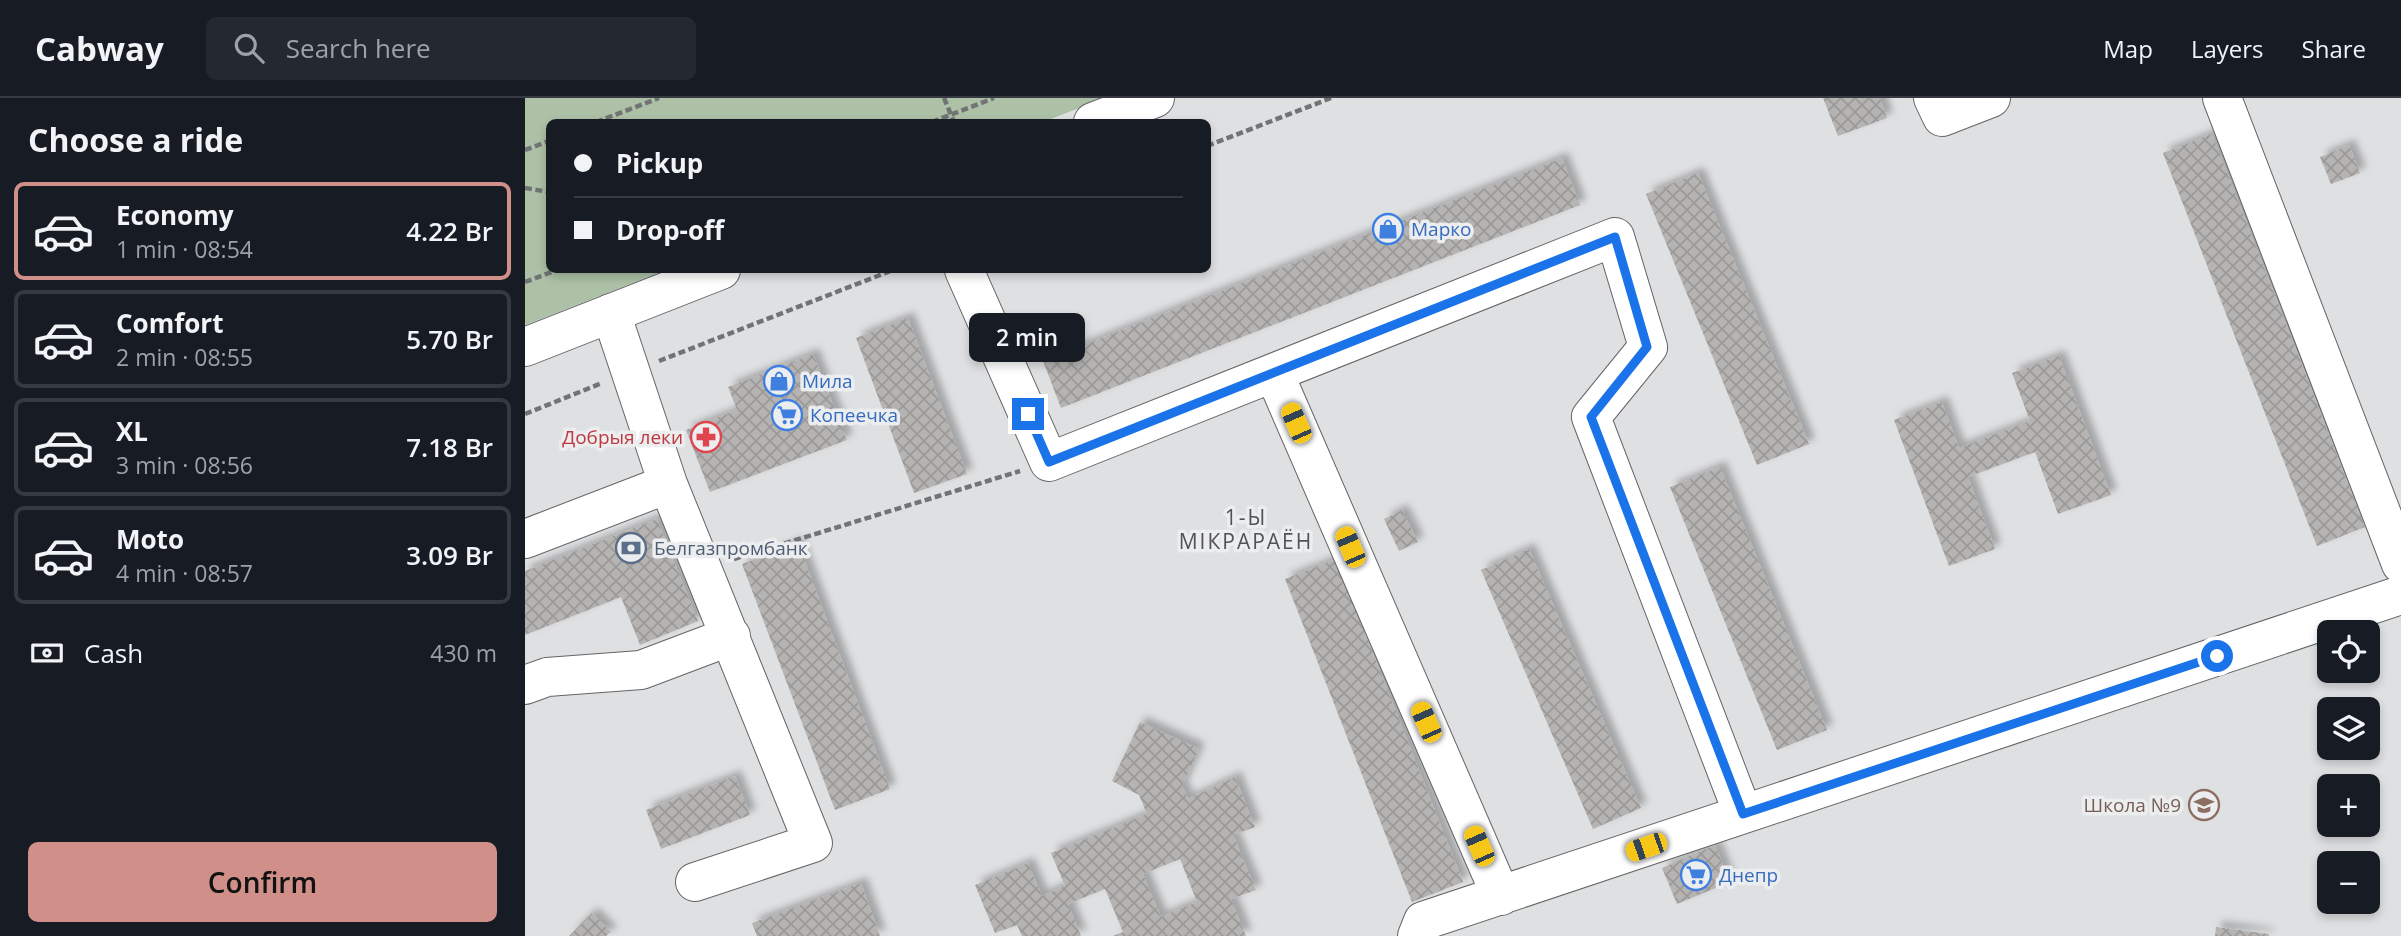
<!DOCTYPE html>
<html lang="en">
<head>
<meta charset="utf-8">
<style>
	body { margin:0; font-family:"Open Sans",sans-serif; background:#242831; color:#f1f3f6; height:100vh; display:flex; flex-direction:column; font-size:26px; white-space:nowrap }
	* { box-sizing:border-box; margin:0 }
	p { font-size:23px; color:#9ea1a6 }
	.icon { flex:none; width:38px; height:38px; fill:none; stroke:currentColor; stroke-width:2; stroke-linecap:round; stroke-linejoin:round }
	.map { position:relative; flex:1; overflow:hidden }
	.panel { display:flex; flex-direction:column; background:#171b24; width:525px }
	.panel>* { flex:none }
	.banner { position:absolute; left:21px; top:21px; width:665px; height:154px; border-radius:10px; box-shadow:0 4px 10px #0003; display:grid; align-content:center; height:154px; padding:0 28px; background:#171b24 }
	.fabs { position:absolute; left:1792px; top:522px; display:grid; gap:14px }
	.fabs a { display:grid; place-items:center; width:63px; height:63px; border-radius:10px; background:#171b24; box-shadow:0 4px 10px #0003; font-size:35px }
	.end { position:absolute; width:32px; height:32px; margin:-16px; border:9px solid #1a73e8; background:#fff; box-shadow:0 0 0 4px #fff }
	.from { border-radius:50% }
	.bubble { position:absolute; height:49px; border-radius:10px; background:#171b24; box-shadow:0 4px 10px #0003; font-size:23px; font-weight:600; line-height:49px; text-align:center }
	.car { position:absolute; width:21px; height:42px; margin:-21px -10px; border-radius:9px; box-shadow:0 0 5px 2px #0007; background:linear-gradient(#f5c518 24%,#345 0 40%,#f5c518 0 76%,#345 0 86%,#f5c518 0) }
	.banner b { display:flex; align-items:center; gap:24px; height:66px; font-size:26px }
	.banner b+b { border-top:2px solid #363941 }
	.banner i { width:18px; height:18px; background:#f1f3f6 }
	ul { padding:0; list-style:none }
	li { display:flex; align-items:center; gap:21px; height:98px; margin:0 14px 10px; padding:0 14px; border:4px solid #363941; border-radius:10px }
	li div { flex:1 }
	li b { display:block; font-size:26px }
	li em { font-style:normal; font-weight:600 }
	li.on { border-color:#d08f88 }
	li>.icon { width:63px; height:63px; stroke-width:1.5 }
	h2 { padding:0 28px; font-size:32px; line-height:84px }
	.pay { display:flex; align-items:center; gap:18px; height:77px; padding:0 28px; font-size:26px }
	.pay p { margin-inline-start:auto }
	.button { display:flex; gap:14px; margin-top:auto; padding:14px 28px }
	.button a { flex:1; height:80px; border-radius:10px; background:#d08f88; color:#111; font-size:28px; font-weight:600; line-height:80px; text-align:center }
	header { display:flex; align-items:center; gap:42px; box-sizing:border-box; height:98px; padding:0 35px; background:#171b24; border-bottom:2px solid #363941 }
	header strong { font-size:33px }
	nav { display:flex; gap:38px; margin-inline-start:auto; font-size:24px }
	.search { width:490px; height:63px; background:#242831; display:flex; align-items:center; gap:18px; box-sizing:border-box; padding:0 24px; border-radius:10px; color:#9ea1a6; font-size:26px }
	main { display:flex; flex:1; min-height:0 }
	.map>svg:first-child { display:block }
	.green { fill:#acc1a6 }
	.building { fill:url(#building-cross-hatch); fill-rule:evenodd; filter:url(#shadow) }
	.lines { fill:none; stroke-linecap:round; stroke-linejoin:round }
	.minor-casing { stroke:#636465; stroke-width:40 }
	.major-casing { stroke:#636465; stroke-width:40 }
	.path { stroke:#727374; stroke-width:4.5; stroke-dasharray:7 3.5; stroke-linecap:butt }
	.minor { stroke:#fff; stroke-width:38 }
	.major { stroke:#fff; stroke-width:38 }
	.route { stroke:#1a73e8; stroke-width:9 }
	.labels { text-anchor:middle; stroke-width:7; stroke-linejoin:round; paint-order:stroke }
	.shop-label { font-size:19px; fill:#366cbe; stroke:#ecedef; text-anchor:start }
	.health-label { font-size:19px; fill:#be3a42; stroke:#ecedef; text-anchor:end }
	.service-label { font-size:19px; fill:#4e5e75; stroke:#ecedef; text-anchor:start }
	.education-label { font-size:19px; fill:#785e54; stroke:#ecedef; text-anchor:end }
	.neighbourhood-label { font-size:21px; letter-spacing:2px; fill:#525355; stroke:#ecedef }
</style>
</head>
<body>
<header>
<strong>Cabway</strong>
<div class="search"><svg class="icon" aria-label="search" viewBox="0 0 24 24"><circle cx="10" cy="10" r="6"/><path d="M15 15l6 6"/></svg>Search here</div>
<nav><a>Map</a><a>Layers</a><a>Share</a></nav>
</header>
<main>
<section class="panel">
<h2>Choose a ride</h2>
<ul>
<li class="on"><svg class="icon" aria-label="car" viewBox="0 0 24 24"><path d="M5 17H2v-5l4-1 3-4h7l3 4 3 1v5h-3M9 17h6M6 11h13"/><circle cx="7" cy="17" r="2"/><circle cx="17" cy="17" r="2"/></svg><div><b>Economy</b><p>1 min · 08:54</p></div><em>4.22 Br</em></li>
<li><svg class="icon" aria-label="car" viewBox="0 0 24 24"><path d="M5 17H2v-5l4-1 3-4h7l3 4 3 1v5h-3M9 17h6M6 11h13"/><circle cx="7" cy="17" r="2"/><circle cx="17" cy="17" r="2"/></svg><div><b>Comfort</b><p>2 min · 08:55</p></div><em>5.70 Br</em></li>
<li><svg class="icon" aria-label="car" viewBox="0 0 24 24"><path d="M5 17H2v-5l4-1 3-4h7l3 4 3 1v5h-3M9 17h6M6 11h13"/><circle cx="7" cy="17" r="2"/><circle cx="17" cy="17" r="2"/></svg><div><b>XL</b><p>3 min · 08:56</p></div><em>7.18 Br</em></li>
<li><svg class="icon" aria-label="car" viewBox="0 0 24 24"><path d="M5 17H2v-5l4-1 3-4h7l3 4 3 1v5h-3M9 17h6M6 11h13"/><circle cx="7" cy="17" r="2"/><circle cx="17" cy="17" r="2"/></svg><div><b>Moto</b><p>4 min · 08:57</p></div><em>3.09 Br</em></li>
</ul>
<div class="pay"><svg class="icon" aria-label="cash" viewBox="0 0 24 24"><path d="M3 7h18v10H3z"/><circle cx="12" cy="12" r="2"/></svg>Cash<p>430 m</p></div>
<div class="button"><a>Confirm</a></div>
</section>
<div class="map">
<svg width="1876" height="838" viewBox="0 0 1876 838">
	<defs>
		<pattern id="building-cross-hatch" width="8" height="8" patternUnits="userSpaceOnUse" patternTransform="scale(1.75)"><rect width="8" height="8" fill="#b6b4b3"/><path d="M0 0l8 8M0 8l8-8" fill="none" stroke="#9c9a99"/></pattern>
		<filter id="shadow"><feDropShadow dx="6" dy="-6" stdDeviation="3.5" flood-color="#0004"/></filter>
	</defs>
	<rect width="100%" height="100%" fill="#dfe0e2"/>
	<!-- green -->
	<path class="green" d="M0,0h580l-62,24h-494v148h117l-141,55z"/>
	<!-- building -->
	<path class="building" d="M1298,0h57l7,20 -49,18z
		M1687,36l153,393 -48,19 -154,-393z
		M1824,47l11,28 -29,11 -11,-27z
		M1037,60l18,47 -519,203 -18,-47z
		M1173,75l111,271 -52,21 -111,-271z
		M383,220l59,156 -53,19 -58,-155z
		M288,256l34,86 -137,52 -24,-62 51,-20 -9,-23z
		M1534,258l52,139 -53,19 -23,-62 -67,25 27,72 -46,17 -55,-146 48,-18 17,46 71,-27 -18,-48z
		M1195,369l107,263 -50,20 -107,-263z
		M877,412l16,32 -19,9 -15,-32z
		M132,421l41,102 -58,24 -19,-48 -96,38v-64z
		M273,445l92,246 -55,21 -93,-246z
		M1004,451l112,259 -48,21 -112,-259z
		M811,461l127,323 -51,20 -127,-323z
		M615,624l59,27 -17,37 6,13 47,-22 20,50 -22,8 23,55 -25,9 15,37h-133l10,-4 -18,-43 -37,15 13,32h-59l-5,-11 -22,8 -20,-48 53,-22 14,33 23,-10 -14,-33 96,-39 -8,-19 -27,-14zM655,761l17,43 -36,15 -18,-43z
		M210,678l15,39 -89,34 -15,-39z
		M1190,747l15,37 -53,22 -15,-36z
		M336,785l19,53h-123l-5,-13z
		M67,815l19,19 -5,4h-37z
		M1691,829l53,7v2h-54z"/>
	<g class="lines">
		<!-- minor casing -->
		<g class="minor-casing">
			<path id="minor" d="M1408,0l9,19 49,-19
				M1697,0l179,466
				M439,172l85,192 566,-225 33,110 -57,70 152,397
				M86,215l57,171 145,359 -118,39
				M749,275l227,523
				M0,441l143,-55
				M0,587l22,-8 94,-7 90,-34
				M892,838l6,-15 978,-326"/>
		</g>
		<!-- major casing -->
		<g class="major-casing">
			<path id="major" d="M568,24l62,-24
				M0,249l196,-77"/>
		</g>
		<!-- path -->
		<path class="path" d="M419,0l10,24
			M71,24l63,-24
			M407,24l62,-24
			M682,48l124,-48
			M0,52l24,-9
			M0,90l24,4
			M0,184l32,-12
			M134,263l234,-91
			M0,316l77,-31
			M209,461l286,-88"/>
		<!-- minor -->
		<use href="#minor" class="minor"/>
		<!-- major -->
		<use href="#major" class="major"/>
	</g>
	<g class="lines">
		<!-- route -->
		<path class="route" d="M503,316l21,48 566,-225 32,110 -56,70 152,397 474,-158"/>
	</g>
	<!-- icons -->
	<defs>
		<g id="shop-ring" transform="scale(1.575)"><circle r="9.5" fill="#ecedef" stroke="#3f7fe0" stroke-width="1.5"/><path d="M-5-2.5h2.3a2.7 3.5 0 0 1 5.4 0H5L5.5 6h-11ZM-1.5-2.5h3a1.5 2.3 0 0 0-3 0Z" fill="#3f7fe0"/></g>
		<g id="supermarket-ring" transform="scale(1.575)"><circle r="9.5" fill="#ecedef" stroke="#3f7fe0" stroke-width="1.5"/><path d="M-6-5.5h2.5l.6 2H6L4.5 2H-2.5L-4.4-4H-6ZM-1.5 3.2a1.3 1.3 0 1 0 .1 0ZM3 3.2a1.3 1.3 0 1 0 .1 0Z" fill="#3f7fe0"/></g>
		<g id="pharmacy-ring" transform="scale(1.575)"><circle r="9.5" fill="#ecedef" stroke="#e0444e" stroke-width="1.5"/><path d="M-2-6h4v4h4v4h-4v4h-4v-4h-4v-4h4Z" fill="#e0444e"/></g>
		<g id="bank-ring" transform="scale(1.575)"><circle r="9.5" fill="#ecedef" stroke="#5c6f8a" stroke-width="1.5"/><path d="M-6-4H6V4H-6ZM0-2.3a2.3 2.3 0 1 0 0 4.6a2.3 2.3 0 1 0 0-4.6Z" fill="#5c6f8a"/></g>
		<g id="school-ring" transform="scale(1.575)"><circle r="9.5" fill="#ecedef" stroke="#8d6e63" stroke-width="1.5"/><path d="M0-5L7-2L0 1L-7-2ZM-4 1L0 2.5L4 1V4Q0 6-4 4Z" fill="#8d6e63"/></g>
	</defs>
	<g fill-rule="evenodd">
		<use href="#shop-ring" x="863" y="131"/>
		<use href="#shop-ring" x="254" y="283"/>
		<use href="#supermarket-ring" x="262" y="317"/>
		<use href="#pharmacy-ring" x="181" y="339"/>
		<use href="#bank-ring" x="106" y="450"/>
		<use href="#school-ring" x="1679" y="707"/>
		<use href="#supermarket-ring" x="1171" y="777"/>
	</g>
	<g class="labels">
		<!-- shop labels -->
		<g class="shop-label">
			<text x="886" y="138">Марко</text>
			<text x="277" y="290">Мила</text>
			<text x="285" y="324">Копеечка</text>
			<text x="1194" y="784">Днепр</text>
		</g>
		<!-- health labels -->
		<g class="health-label">
			<text x="158" y="346">Добрыя леки</text>
		</g>
		<!-- service labels -->
		<g class="service-label">
			<text x="129" y="457">Белгазпромбанк</text>
		</g>
		<!-- education labels -->
		<g class="education-label">
			<text x="1656" y="714">Школа №9</text>
		</g>
		<!-- neighbourhood labels -->
		<g class="neighbourhood-label">
			<text x="721" y="427">1-Ы<tspan x="721" dy="24">МІКРАРАЁН</tspan></text>
		</g>
	</g>
</svg>
<div class="fabs">
<a><svg class="icon" aria-label="locate" viewBox="0 0 24 24"><circle cx="12" cy="12" r="6"/><path d="M12 2v4M12 18v4M2 12h4M18 12h4"/></svg></a>
<a><svg class="icon" aria-label="layers" viewBox="0 0 24 24"><path d="M12 4l9 5-9 5-9-5zM3 14l9 5 9-5"/></svg></a>
<a>+</a>
<a>−</a>
</div>
<i class="end from" style="left:1692px;top:558px"></i>
<i class="end" style="left:503px;top:316px"></i>
<div class="bubble" style="left:444px;top:215px;width:116px">2 min</div>
<i class="car" style="left:771px;top:325px;rotate:336deg"></i>
<i class="car" style="left:825px;top:449px;rotate:337deg"></i>
<i class="car" style="left:901px;top:624px;rotate:336deg"></i>
<i class="car" style="left:954px;top:748px;rotate:336deg"></i>
<i class="car" style="left:1121px;top:749px;rotate:251deg"></i>
<div class="banner">
<b><i class="from"></i>Pickup</b>
<b><i></i>Drop-off</b>
</div>
</div>
</main>
</body>
</html>
